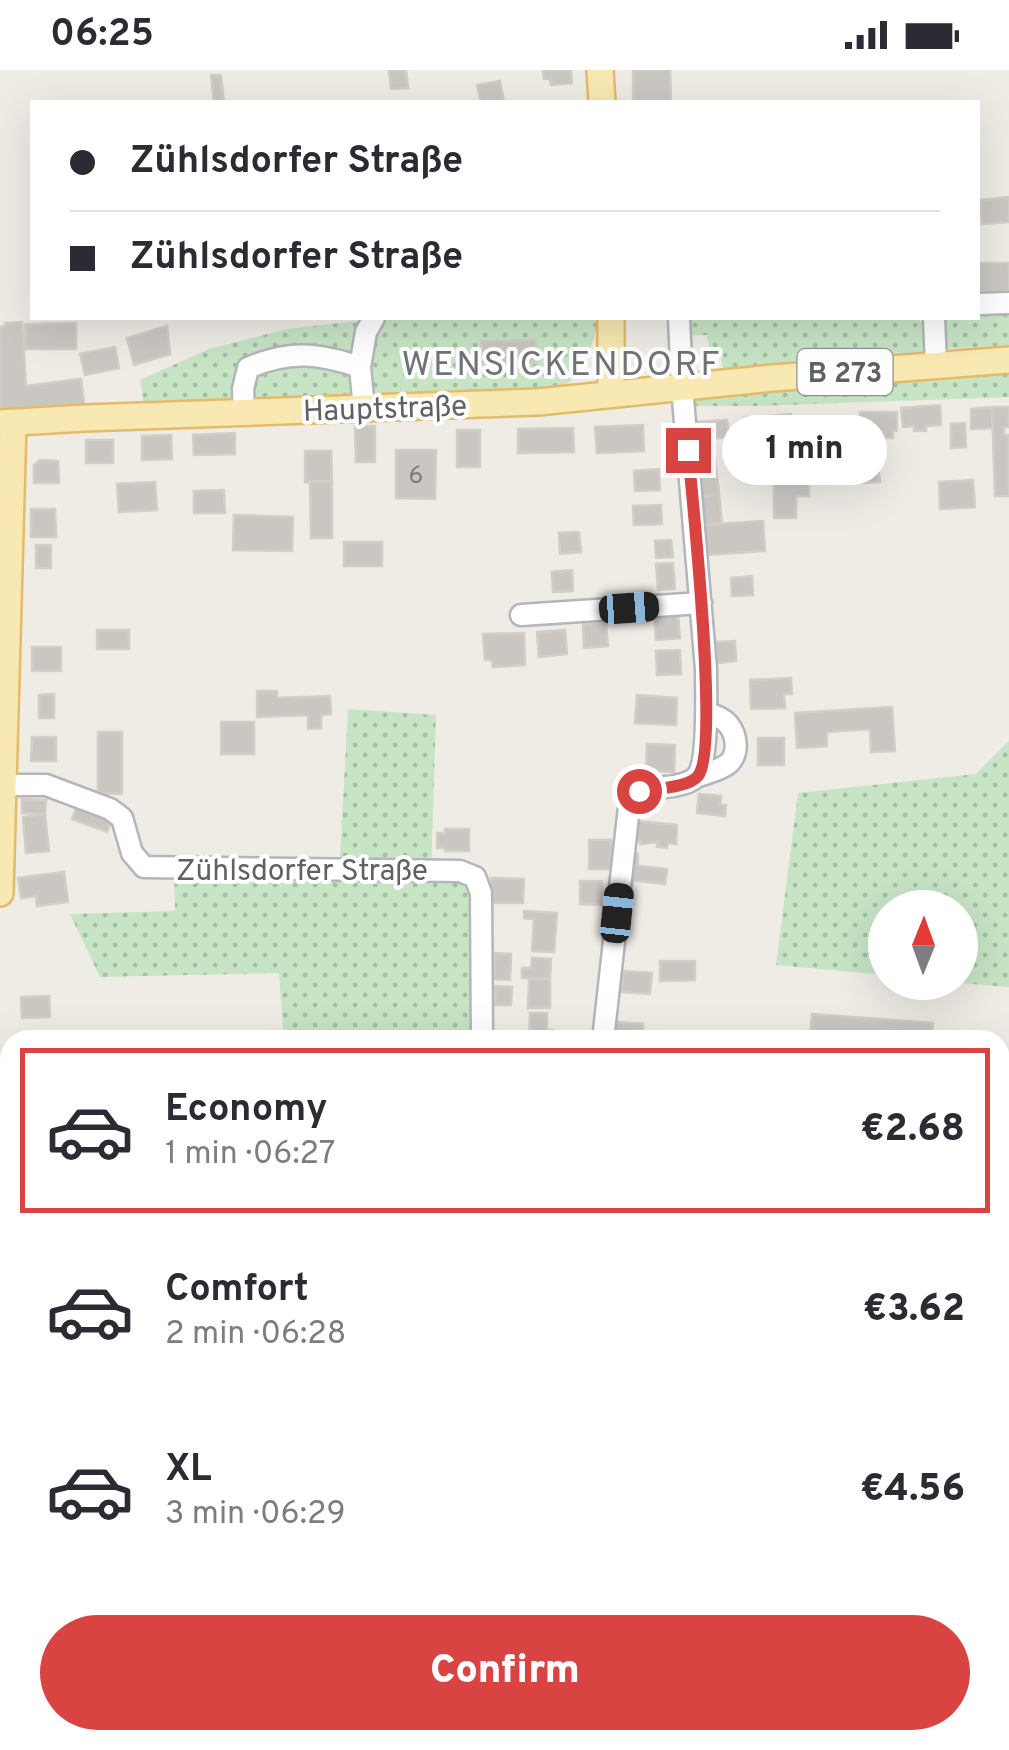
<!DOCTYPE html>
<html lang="en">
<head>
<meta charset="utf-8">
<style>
	body { margin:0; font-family:Overpass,sans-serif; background:#f2f2f3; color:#2b2b33; height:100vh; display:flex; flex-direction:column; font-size:38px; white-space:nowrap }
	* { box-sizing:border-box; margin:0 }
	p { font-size:32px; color:#7c7c81 }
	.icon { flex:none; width:55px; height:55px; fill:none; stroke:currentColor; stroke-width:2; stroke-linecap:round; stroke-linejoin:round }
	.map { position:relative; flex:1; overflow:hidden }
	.panel { position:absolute; left:0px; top:960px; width:1010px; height:720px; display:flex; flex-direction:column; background:#fff; border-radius:30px 30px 0 0; box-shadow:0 10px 40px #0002 }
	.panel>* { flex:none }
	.banner { position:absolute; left:30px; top:30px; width:950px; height:220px; border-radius:0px; box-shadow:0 10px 40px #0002; display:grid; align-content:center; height:220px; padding:0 40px; background:#fff }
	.needle { width:65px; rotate:1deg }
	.tools { position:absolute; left:868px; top:820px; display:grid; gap:20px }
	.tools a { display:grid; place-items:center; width:110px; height:110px; border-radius:50%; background:#fff; box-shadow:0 10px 40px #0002; font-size:50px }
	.end { position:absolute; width:45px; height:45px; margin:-22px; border:12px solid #d94442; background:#fff; box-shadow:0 0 0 5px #fff }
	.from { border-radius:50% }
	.bubble { position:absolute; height:70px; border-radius:35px; background:#fff; box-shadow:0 10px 40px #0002; font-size:32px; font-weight:800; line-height:70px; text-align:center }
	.car { position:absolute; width:30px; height:60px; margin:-30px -15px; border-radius:12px; box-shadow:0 0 8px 2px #0007; background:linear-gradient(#222 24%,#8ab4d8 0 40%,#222 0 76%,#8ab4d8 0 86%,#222 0) }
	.banner b { display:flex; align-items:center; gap:35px; height:95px; font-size:38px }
	.banner b+b { border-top:2px solid #e1e1e2 }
	.banner i { width:25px; height:25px; background:#2b2b33 }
	ul { padding:18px 0 0; list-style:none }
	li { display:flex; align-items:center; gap:30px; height:165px; margin:0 20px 15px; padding:0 20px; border:5px solid transparent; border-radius:0px }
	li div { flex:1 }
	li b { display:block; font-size:38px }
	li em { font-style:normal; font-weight:800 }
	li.selected { border-color:#d94442 }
	li>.icon { width:90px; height:90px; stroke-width:1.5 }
	.primary-button { display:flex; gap:20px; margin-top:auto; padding:20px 40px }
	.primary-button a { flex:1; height:115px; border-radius:60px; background:#d94442; color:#fff; font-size:40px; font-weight:800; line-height:115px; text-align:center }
	.status { display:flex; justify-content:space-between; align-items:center; height:70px; padding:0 50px; background:#fff; direction:ltr }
	.status svg { height:28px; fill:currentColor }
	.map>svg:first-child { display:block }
	.grass { fill:url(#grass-dots) }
	.forest { fill:url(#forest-firs) }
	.building { fill:#cac7c3; stroke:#d3cec5; stroke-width:2.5 }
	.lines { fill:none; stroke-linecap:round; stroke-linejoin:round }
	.minor-casing { stroke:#b3b6ba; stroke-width:25 }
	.major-casing { stroke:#e5ba69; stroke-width:30 }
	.minor { stroke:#fff; stroke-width:20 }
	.major { stroke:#f8e8b2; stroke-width:25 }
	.route { stroke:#d94442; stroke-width:12 }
	.labels { text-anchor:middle; stroke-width:8; stroke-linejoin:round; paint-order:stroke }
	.number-label { font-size:25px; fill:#797b7c }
	.shield { fill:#fff; stroke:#8e9193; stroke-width:2.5 }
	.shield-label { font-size:28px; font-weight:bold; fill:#5e6265 }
	.street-label { font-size:30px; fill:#5e6265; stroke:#fff }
	.quarter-label { font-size:35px; letter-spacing:2.5px; fill:#6f7477; stroke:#fff }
</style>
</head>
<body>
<div class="status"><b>06:25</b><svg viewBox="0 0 49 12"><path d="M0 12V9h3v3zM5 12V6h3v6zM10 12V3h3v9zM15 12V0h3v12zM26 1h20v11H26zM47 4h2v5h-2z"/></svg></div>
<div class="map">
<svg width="1009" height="1680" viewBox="0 0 1009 1680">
	<defs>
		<pattern id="grass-dots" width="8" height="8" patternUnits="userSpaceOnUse" patternTransform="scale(2.5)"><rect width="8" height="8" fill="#c7e4c5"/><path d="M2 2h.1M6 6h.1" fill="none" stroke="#a5bca4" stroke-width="1.8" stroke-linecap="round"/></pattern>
		<pattern id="forest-firs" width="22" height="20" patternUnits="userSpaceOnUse" patternTransform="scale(2.5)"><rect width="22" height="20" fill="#c7e4c5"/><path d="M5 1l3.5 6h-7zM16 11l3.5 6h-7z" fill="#a5bca4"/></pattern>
	</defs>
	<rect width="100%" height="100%" fill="#efece6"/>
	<!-- grass -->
	<path class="grass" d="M978,240h31v35l-67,4 2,-31h34z
		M384,248h208l7,5 -8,24 -15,30 -20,14 -412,15 -4,-26 69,-31 78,-20z
		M691,248h227l8,10 3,27 -206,16 -3,-20 -10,1 -3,-17 -22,1v-15z
		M1009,301v26l-251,9h-73l3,-7 28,-9z
		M348,639l88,6 -5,158 41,4 4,163h-192l-5,-67 -179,4 -30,-63 105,-3 -1,-48 166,-4z
		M1009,671v246l-50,-4 1,-75h-75v67l-109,-10 22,-172 178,-19z
		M1000,1142l9,1v537h-568l-49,-6v-4h608z"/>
	<!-- forest -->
	<path class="forest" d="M114,1670h278l1,4 48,6h-375z"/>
	<!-- building -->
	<path class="building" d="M389,0h17l2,18 -17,1z
		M543,0h28l1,13 -21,2 -1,-6h-6z
		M633,0h37l1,32h-38z
		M211,5h10l3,27h-10z
		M500,11l4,21h-23l-4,-17z
		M1009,127v25l-27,2 -2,-24z
		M978,193h31v28l-31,1z
		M22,252l4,64 55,-7 3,25 -84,9v-86l5,-1v-3z
		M76,253v26h-50l-1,-25z
		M167,256l3,28 -36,11 -7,-27z
		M536,270l1,23h-12v7l-7,-1 -1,-6 -36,1v-23z
		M115,277l4,21 -34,7 -5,-21z
		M940,335l1,20 -15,1v5h-12v-5l-11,1 -2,-19z
		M992,337h17v20h-5v8h5v61h-14z
		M992,337l1,21 -22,1v-20z
		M860,342h37v19h-4v7h-12v-7h-21z
		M791,344l2,28 -47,4 -2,-28z
		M727,350l2,17 -32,3 -2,-18z
		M965,353l1,24 -15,1v-24z
		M643,355l1,26 -47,2 -2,-26z
		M355,356h20v36h-19z
		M573,358l1,24 -56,1v-24z
		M457,360h23v37h-23z
		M235,363v21l-41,1 -1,-20z
		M171,365l1,24 -30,1v-24z
		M86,370h27v23h-27z
		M876,372l4,40 -18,1 -3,-40z
		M396,380h40l-1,49 -39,-1z
		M305,381h26l1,30 -27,1z
		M774,386h35v40h-13v22h-22z
		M715,387l4,37 -18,2 -3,-37z
		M40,390l18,1 1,22h-25v-18z
		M659,399l1,21 -25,1 -1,-20z
		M973,410l2,27 -35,2 -1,-27z
		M310,411h22v57h-21z
		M155,412l2,28 -38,2 -2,-28z
		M224,420l1,23h-31v-22z
		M719,424l3,30 -19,1 -2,-29z
		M661,435l1,19 -28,1 -1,-19z
		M31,439h24l1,28h-25z
		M234,445l59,2 -1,34 -59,-1z
		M763,451l2,30 -59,4 -3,-30z
		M579,462l2,20 -21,2 -1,-21z
		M671,470l2,17 -17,1 -1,-17z
		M344,472h38v24h-38z
		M36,475h15v23h-15z
		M673,493l2,26 -17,1 -2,-26z
		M572,500l1,21 -20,1 -1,-20z
		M752,506l1,19 -21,1 -1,-18z
		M678,544l2,24 -24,2 -2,-24z
		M606,552l2,24 -24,2 -1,-24z
		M97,560h32v19h-32z
		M565,560l2,24 -28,3 -2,-25z
		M524,563l1,32 -32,2 -1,-7h-7l-2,-26z
		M735,571l1,20 -19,2 -1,-21z
		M32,577h29v24h-29z
		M680,580l1,24 -24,1 -1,-24z
		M791,608l1,16h-8l1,14 -34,1 -1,-29z
		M257,621h20v7l53,-2 1,18 -10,1v13l-13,1v-14l-51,2z
		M54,624v24h-15v-23z
		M637,625l40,3 -1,27 -41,-2z
		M892,637l3,44 -24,1 -1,-23 -43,3v14l-30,2 -2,-35z
		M221,652h33v32h-33z
		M98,662h24v62l-24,-1z
		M32,667h24v24h-25z
		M758,668h26v27h-26z
		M647,674l28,1 -1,27 -28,-1z
		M699,724l22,2 -1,9h6l-1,11 -28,-3z
		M22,729l24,1 -1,14 -23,-1z
		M78,734l35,12 -6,16 -35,-13z
		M45,744l4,37 -23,2 -3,-36z
		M635,751l42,4 -1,19 -8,-1 -1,5 -10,-1 1,-5 -18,2v-3l-7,-1z
		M445,759h24v22h-24v-3h-8v-15h8z
		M589,770h22v29h-22z
		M631,783l7,1v12l29,3 -2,15 -36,-4z
		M64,802l4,30 -31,4 -1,-10 -15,2 -3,-20z
		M491,808l33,1 -1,24h-32z
		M580,811h22v24l-22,-1z
		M524,841l33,2 -3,39 -22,-1 2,-32 -10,-1z
		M495,883l16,1 -1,26 -16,-1z
		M532,888l19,1 -1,20 -28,-1v-10h9z
		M660,891h35v19l-35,1z
		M623,901l29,2 -2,21 -28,-2z
		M529,908l21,1v29h-22z
		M495,916l17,1 -1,18h-16z
		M49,926l1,21 -28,1 -1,-21z
		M530,943h17v17h6v7h-6l-1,3h-17z
		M812,944l121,9 -1,17h-122z
		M614,952l29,2 -1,16h-29z"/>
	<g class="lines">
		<!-- minor casing -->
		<g class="minor-casing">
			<path id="minor" d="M978,234l31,-1
				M934,248l2,47
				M360,297l6,-35 8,-14
				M244,342l-1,-23 5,-21c41,-18 70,-15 112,-1l4,42
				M521,545l180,-12
				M699,706c10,-4 22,-6 30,-13 10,-10 8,-28 -1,-39 -5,-6 -14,-9 -22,-11
				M4,715h42l64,24 12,9 10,35 12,14 316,4 15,6 6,16 1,147
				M603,970l27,-242c11,-10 30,-10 44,-12 8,-2 16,-3 22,-9 13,-13 10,-88 10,-108l-24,-282 -3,-69
				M533,1680l1,-10"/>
		</g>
		<!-- major casing -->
		<g class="major-casing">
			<path id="major" d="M600,0l2,32
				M611,248v76
				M0,353l85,-5 453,-16 235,-24 236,-18
				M0,823l13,-470
				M0,1114l10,31
				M178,1670l3,10"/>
		</g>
		<!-- minor -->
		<use href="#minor" class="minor"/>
		<!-- major -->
		<use href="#major" class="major"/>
	</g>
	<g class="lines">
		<!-- route -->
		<path class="route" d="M639,721c14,-2 50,-3 59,-15 22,-27 -6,-278 -10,-326"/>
	</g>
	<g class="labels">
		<!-- number labels -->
		<g class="number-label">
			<text x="416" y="413">6</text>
		</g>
		<!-- shield labels -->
		<rect class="shield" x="797.5" y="279" width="95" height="46" rx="8"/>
		<g class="shield-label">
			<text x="845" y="312">B 273</text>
		</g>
		<!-- street labels -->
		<g class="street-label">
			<text transform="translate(385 338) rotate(-2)" y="10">Hauptstraße</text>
			<text x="302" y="810">Zühlsdorfer Straße</text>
		</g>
		<!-- quarter labels -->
		<g class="quarter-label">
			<text x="562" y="305">WENSICKENDORF</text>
		</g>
	</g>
</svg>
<div class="tools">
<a><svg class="needle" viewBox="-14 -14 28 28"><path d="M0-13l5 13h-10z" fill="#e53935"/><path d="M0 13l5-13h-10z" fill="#7c7c81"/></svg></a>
</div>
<i class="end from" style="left:639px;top:721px"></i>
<i class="end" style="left:688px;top:380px"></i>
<div class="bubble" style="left:722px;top:345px;width:165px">1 min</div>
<i class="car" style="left:629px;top:538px;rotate:86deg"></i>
<i class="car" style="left:617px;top:843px;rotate:6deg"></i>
<div class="banner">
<b><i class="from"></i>Zühlsdorfer Straße</b>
<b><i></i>Zühlsdorfer Straße</b>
</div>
<section class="panel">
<ul>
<li class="selected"><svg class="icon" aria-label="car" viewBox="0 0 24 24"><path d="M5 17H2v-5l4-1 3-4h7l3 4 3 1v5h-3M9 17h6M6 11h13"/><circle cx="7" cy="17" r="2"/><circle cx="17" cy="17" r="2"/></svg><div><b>Economy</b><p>1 min · 06:27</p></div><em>€2.68</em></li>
<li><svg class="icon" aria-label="car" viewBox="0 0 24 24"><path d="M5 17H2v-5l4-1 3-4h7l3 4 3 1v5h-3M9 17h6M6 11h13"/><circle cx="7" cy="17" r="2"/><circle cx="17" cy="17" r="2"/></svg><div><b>Comfort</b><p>2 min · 06:28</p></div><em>€3.62</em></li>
<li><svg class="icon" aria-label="car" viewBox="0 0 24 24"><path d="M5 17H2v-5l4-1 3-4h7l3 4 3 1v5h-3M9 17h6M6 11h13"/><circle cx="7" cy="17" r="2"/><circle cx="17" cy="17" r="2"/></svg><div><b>XL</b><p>3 min · 06:29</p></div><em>€4.56</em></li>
</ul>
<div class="primary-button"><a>Confirm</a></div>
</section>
</div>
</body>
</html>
